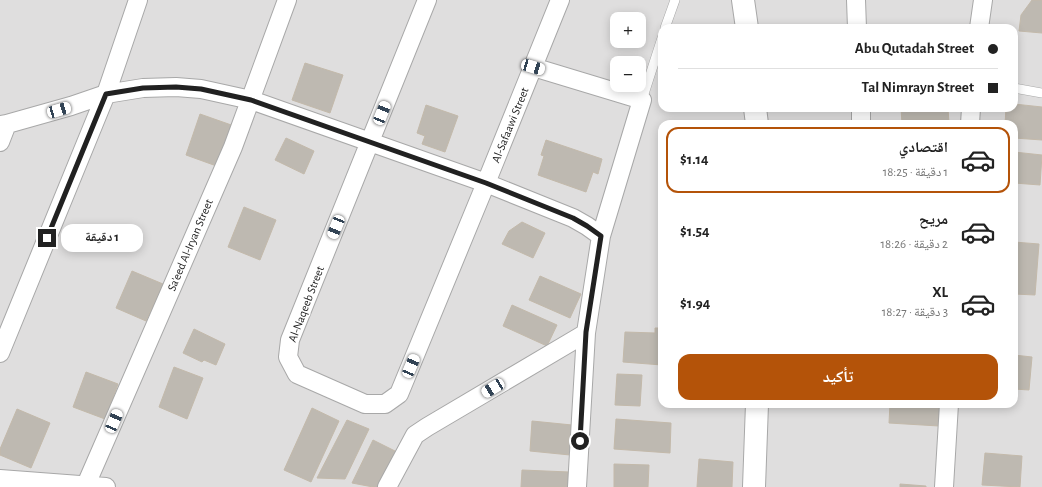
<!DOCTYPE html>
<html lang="ar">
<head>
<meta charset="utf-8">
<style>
	body { margin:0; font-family:"Alegreya Sans","Noto Naskh Arabic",sans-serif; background:#f2f2f2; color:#222; direction:rtl; height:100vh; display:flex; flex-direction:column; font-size:15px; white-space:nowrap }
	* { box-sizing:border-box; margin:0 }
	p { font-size:13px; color:#767676 }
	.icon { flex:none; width:22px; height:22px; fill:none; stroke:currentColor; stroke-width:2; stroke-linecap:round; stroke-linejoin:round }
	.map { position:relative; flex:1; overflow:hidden; direction:ltr }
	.side { position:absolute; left:658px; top:120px; width:360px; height:288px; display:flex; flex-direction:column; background:#fff; border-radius:12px; box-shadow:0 2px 10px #0003; direction:rtl }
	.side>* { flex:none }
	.guide { position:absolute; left:658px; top:24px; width:360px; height:88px; border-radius:12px; box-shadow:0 2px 10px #0003; direction:rtl; display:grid; align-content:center; height:88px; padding:0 20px; background:#fff }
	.tools { position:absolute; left:610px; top:12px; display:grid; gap:8px }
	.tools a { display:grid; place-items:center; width:36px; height:36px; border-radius:8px; background:#fff; box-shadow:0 2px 10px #0003; font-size:20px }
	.end { position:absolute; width:18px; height:18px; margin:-9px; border:5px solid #212121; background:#fff; box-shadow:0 0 0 2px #fff }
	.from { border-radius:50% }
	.bubble { position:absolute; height:28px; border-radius:12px; background:#fff; box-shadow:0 2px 10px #0003; font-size:13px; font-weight:700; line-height:28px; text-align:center; direction:rtl }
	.car { position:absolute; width:12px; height:24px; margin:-12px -6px; border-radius:5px; box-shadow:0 0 3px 1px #0007; background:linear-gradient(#fff 24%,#345 0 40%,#fff 0 76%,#345 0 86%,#fff 0) }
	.guide b { display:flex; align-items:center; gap:14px; height:38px; font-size:15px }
	.guide b+b { border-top:1px solid #e0e0e0 }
	.guide i { width:10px; height:10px; background:#222 }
	ul { padding:7px 0 0; list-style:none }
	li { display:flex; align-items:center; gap:12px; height:66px; margin:0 8px 6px; padding:0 12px; border:2px solid transparent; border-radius:12px }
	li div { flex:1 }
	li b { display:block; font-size:15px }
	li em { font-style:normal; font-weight:700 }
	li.on { border-color:#b45309 }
	li>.icon { width:36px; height:36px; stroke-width:1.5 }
	.action { display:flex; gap:8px; margin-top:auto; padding:8px 20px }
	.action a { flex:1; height:46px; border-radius:12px; background:#b45309; color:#fff; font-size:16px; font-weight:700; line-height:46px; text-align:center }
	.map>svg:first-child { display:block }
	.residential { fill:#dfdede; fill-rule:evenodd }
	.building { fill:#beb9b1; stroke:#c3b9aa }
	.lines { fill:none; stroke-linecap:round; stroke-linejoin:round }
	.service-casing { stroke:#a8a8a8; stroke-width:10 }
	.minor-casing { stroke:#a8a8a8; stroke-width:20 }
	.tertiary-casing { stroke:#a8a8a8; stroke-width:24 }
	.service { stroke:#fff; stroke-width:9 }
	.minor { stroke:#fff; stroke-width:18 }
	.tertiary { stroke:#fff; stroke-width:22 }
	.route { stroke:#212121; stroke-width:5 }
	.labels { text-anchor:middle; stroke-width:3; stroke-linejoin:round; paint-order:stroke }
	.street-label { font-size:12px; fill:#212121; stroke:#fff }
</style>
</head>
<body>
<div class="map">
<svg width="1042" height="487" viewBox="0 0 1042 487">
	<rect width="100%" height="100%" fill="#f1f0e7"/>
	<!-- residential -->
	<path class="residential" d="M0,0h1042v487h-1042zM617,19h22v22h-22zM662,28h352v80h-352zM617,63h22v22h-22zM662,124h352v280h-352z"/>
	<!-- building -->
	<path class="building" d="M1032,0h10v33l-23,-2 2,-16z
		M305,63l38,12 -13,38 -38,-13z
		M1014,104l28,3v33l-28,-2v-14h-9l1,-16h8z
		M426,105l32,11 -13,36 -23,-8 3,-8 -8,-3z
		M901,108h47l1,16h-47z
		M200,114l37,13 -15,41 -36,-13z
		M286,138l28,13 -10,23 -29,-14z
		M546,140l56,19 -4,15 -5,-2 -7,20 -48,-17 6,-19 -3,-1z
		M1014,152l28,3 -2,30 -26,-2z
		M244,207l32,13 -16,40 -32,-13z
		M522,222l23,11 -12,25 -31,-14 7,-13z
		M1014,242l25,2 -4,51 -21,-1z
		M132,271l31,13 -17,37 -30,-13z
		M540,276l41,18 -11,24 -41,-18z
		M512,305l45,20 -10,21 -44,-20z
		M655,328h7v37l-39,-3 2,-30 30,1z
		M194,329l31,15 -9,21 -12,-5 -2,2 -19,-9z
		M1014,355l18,2 -3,33 -15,-1z
		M174,367l29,11 -16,41 -28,-12z
		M86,372l32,12 -13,35 -32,-12z
		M617,374l25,1 -2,31 -25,-1z
		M890,404h50l-1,22 -50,-3z
		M312,408l27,13 -28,61 -27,-12z
		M17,409l33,14 -19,45 -31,-13v-6z
		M616,419l55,4 -1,30 -56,-4z
		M347,420l22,9 -24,50 -28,-1z
		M532,421l40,4 -2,30 -40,-4z
		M373,440l26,13 -16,34h-10l-21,-4z
		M985,453l37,3 -2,31 -38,-2z
		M699,459l34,3 -1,25h-35z
		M614,464l35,1 -1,22h-34z
		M522,470l47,2 -1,15h-47z
		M900,484l26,2v1h-26z"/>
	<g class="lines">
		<!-- service casing -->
		<g class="service-casing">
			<path id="service" d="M665,28l10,-28
				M1014,88l28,5
				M642,100l20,-62"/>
		</g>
		<!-- minor casing -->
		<g class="minor-casing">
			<path id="minor" d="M427,0l-137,340 -2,17 9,17 68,30h20l14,-10 87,-211 74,-183
				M856,0l1,28
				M979,28l4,-28
				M533,67l109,33 -41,136 -15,97 -9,154
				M861,108v16
				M970,124l1,-16
				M0,125l7,-1 64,-18 35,-12 37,-6 33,-1 25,2 50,11 235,83 87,35 14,8 14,10
				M0,142l7,-18
				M0,353l106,-259 32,-94
				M0,479l106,8
				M85,487l148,-340 54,-147
				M387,487l28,-52 12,-8 159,-94
				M944,487l5,-83"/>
		</g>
		<!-- tertiary casing -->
		<g class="tertiary-casing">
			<path id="tertiary" d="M743,0l4,28
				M755,108l2,16
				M754,487l3,-83"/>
		</g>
		<!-- service -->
		<use href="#service" class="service"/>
		<!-- minor -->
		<use href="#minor" class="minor"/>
		<!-- tertiary -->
		<use href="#tertiary" class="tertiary"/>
	</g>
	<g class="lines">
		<!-- route -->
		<path class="route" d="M47,238l59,-144 37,-6 33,-1 25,2 50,11 235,83 87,35 14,8 14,10 -15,96 -6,109"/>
	</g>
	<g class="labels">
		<!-- street labels -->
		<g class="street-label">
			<text transform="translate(510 125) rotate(-68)" y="4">Al-Safaawi Street</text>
			<text transform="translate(190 245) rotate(-67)" y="4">Sa’eed Al-Iryan Street</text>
			<text transform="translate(306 304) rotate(-69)" y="4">Al-Naqeeb Street</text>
		</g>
	</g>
</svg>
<div class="tools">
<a>+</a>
<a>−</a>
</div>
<i class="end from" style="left:580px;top:441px"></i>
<i class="end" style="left:47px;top:238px"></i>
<div class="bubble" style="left:61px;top:224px;width:82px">1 دقيقة</div>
<i class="car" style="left:533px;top:67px;rotate:106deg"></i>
<i class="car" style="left:59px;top:110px;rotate:74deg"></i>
<i class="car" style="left:382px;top:113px;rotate:22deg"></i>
<i class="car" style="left:336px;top:227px;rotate:202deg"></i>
<i class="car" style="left:411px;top:366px;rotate:23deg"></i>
<i class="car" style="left:493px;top:388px;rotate:239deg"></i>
<i class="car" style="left:114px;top:421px;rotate:23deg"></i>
<div class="guide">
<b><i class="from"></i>Abu Qutadah Street</b>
<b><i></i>Tal Nimrayn Street</b>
</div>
<section class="side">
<ul>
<li class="on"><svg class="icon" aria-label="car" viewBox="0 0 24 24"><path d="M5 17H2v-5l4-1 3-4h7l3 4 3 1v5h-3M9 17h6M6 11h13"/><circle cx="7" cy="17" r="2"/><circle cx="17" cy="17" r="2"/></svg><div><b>اقتصادي</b><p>1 دقيقة · 18:25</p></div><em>$1.14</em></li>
<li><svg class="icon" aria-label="car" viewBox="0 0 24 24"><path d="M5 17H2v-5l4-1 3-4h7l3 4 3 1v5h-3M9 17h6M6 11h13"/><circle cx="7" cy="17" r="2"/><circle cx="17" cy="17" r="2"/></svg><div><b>مريح</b><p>2 دقيقة · 18:26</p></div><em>$1.54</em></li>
<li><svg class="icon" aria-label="car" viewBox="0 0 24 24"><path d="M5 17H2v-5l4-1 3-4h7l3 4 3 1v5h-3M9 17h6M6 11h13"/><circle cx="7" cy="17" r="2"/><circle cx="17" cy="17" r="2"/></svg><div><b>XL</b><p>3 دقيقة · 18:27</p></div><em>$1.94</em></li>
</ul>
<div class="action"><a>تأكيد</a></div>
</section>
</div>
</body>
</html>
